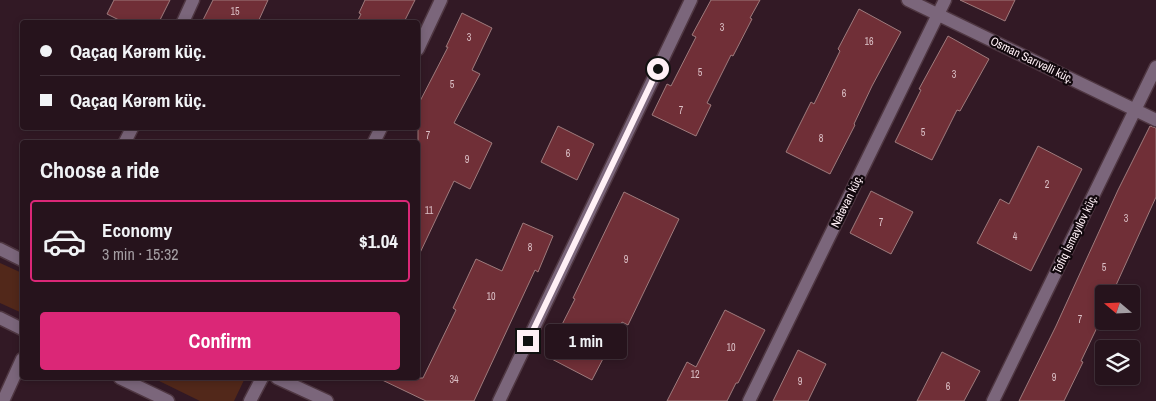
<!DOCTYPE html>
<html lang="en">
<head>
<meta charset="utf-8">
<style>
	body { margin:0; font-family:"Archivo Narrow",sans-serif; background:#2e1c25; color:#f1f3f6; height:100vh; display:flex; flex-direction:column; font-size:19px; white-space:nowrap }
	* { box-sizing:border-box; margin:0 }
	p { font-size:16px; color:#a49ea3 }
	.icon { flex:none; width:28px; height:28px; fill:none; stroke:currentColor; stroke-width:2; stroke-linecap:round; stroke-linejoin:round }
	.map { position:relative; flex:1; overflow:hidden }
	.side { position:absolute; left:20px; top:140px; width:400px; height:240px; display:flex; flex-direction:column; background:#26131c; border-radius:5px; box-shadow:0 2px 8px #0003,0 0 0 1px #42323b }
	.side>* { flex:none }
	.hud { position:absolute; left:20px; top:20px; width:400px; height:110px; border-radius:5px; box-shadow:0 2px 8px #0003,0 0 0 1px #42323b; display:grid; align-content:center; height:110px; padding:0 20px; background:#26131c }
	.needle { width:32px; rotate:289deg }
	.fabs { position:absolute; left:1095px; top:285px; display:grid; gap:10px }
	.fabs a { display:grid; place-items:center; width:45px; height:45px; border-radius:5px; background:#26131c; box-shadow:0 2px 8px #0003,0 0 0 1px #42323b; font-size:25px }
	.end { position:absolute; width:22px; height:22px; margin:-11px; border:6px solid #fff0f6; background:#111; box-shadow:0 0 0 2px #111 }
	.from { border-radius:50% }
	.bubble { position:absolute; height:35px; border-radius:5px; background:#26131c; box-shadow:0 2px 8px #0003,0 0 0 1px #42323b; font-size:16px; font-weight:700; line-height:35px; text-align:center }
	.hud b { display:flex; align-items:center; gap:18px; height:48px; font-size:19px }
	.hud b+b { border-top:1px solid #42323b }
	.hud i { width:12px; height:12px; background:#f1f3f6 }
	ul { padding:0; list-style:none }
	li { display:flex; align-items:center; gap:15px; height:82px; margin:0 10px 8px; padding:0 10px; border:2px solid transparent; border-radius:5px }
	li div { flex:1 }
	li b { display:block; font-size:19px }
	li em { font-style:normal; font-weight:700 }
	li.current { border-color:#db2777 }
	li>.icon { width:45px; height:45px; stroke-width:1.5 }
	h2 { padding:0 20px; font-size:22px; line-height:60px }
	.action { display:flex; gap:10px; margin-top:auto; padding:10px 20px }
	.action a { flex:1; height:58px; border-radius:5px; background:#db2777; color:#fff; font-size:20px; font-weight:700; line-height:58px; text-align:center }
	.map>svg:first-child { display:block }
	.green { fill:#52281a }
	.building { fill:#702f37; stroke:#9e7b7d }
	.lines { fill:none; stroke-linecap:round; stroke-linejoin:round }
	.minor-casing { stroke:#4f3742; stroke-width:15 }
	.minor { stroke:#7b667b; stroke-width:12 }
	.route { stroke:#fff0f6; stroke-width:6 }
	.labels { text-anchor:middle; stroke-width:4.5; stroke-linejoin:round; paint-order:stroke }
	.number-label { font-size:10px; fill:#dbc0c6 }
	.street-label { font-size:12px; fill:#fff0f6; stroke:#12080d }
</style>
</head>
<body>
<div class="map">
<svg width="1156" height="401" viewBox="0 0 1156 401">
	<rect width="100%" height="100%" fill="#321925"/>
	<!-- green -->
	<path class="green" d="M0,263l22,10v40l-22,-10z
		M153,378h92l-11,23h-34z"/>
	<!-- building -->
	<path class="building" d="M114,0h56l-11,22h-36l-16,-8z
		M213,0h55l-10,22h-56z
		M365,0h50l-11,22h-47l4,-8 -2,-1z
		M711,0h49l-10,18 2,1 -19,37 -2,-1 -24,48 4,2 -15,31 -44,-21 15,-31 4,2 25,-49 -4,-2z
		M960,0h55l-10,21z
		M859,9l42,23 -29,54 -18,38 1,1 -25,49 -44,-22 25,-50 3,2 26,-53 -2,-2z
		M462,13l30,15 -20,42 8,4 -26,49 38,20 -22,46 -16,-8 -36,76v-152l30,-58h-2z
		M948,36l41,23 -29,52 -3,-1 -25,50 -37,-18 26,-52 -2,-1z
		M558,126l36,18 -17,36 -36,-18z
		M1150,126l6,2v69l-44,97h-8v19l-23,48 2,1 -19,39h-45l37,-75 62,-136z
		M1038,146l44,23 -51,102 -54,-28 23,-44 9,5z
		M871,191l42,21 -22,42 -41,-21z
		M624,192l55,27 -51,106 -6,-3 -30,58 -46,-24 29,-57 -2,-1z
		M523,223l30,13 -15,36 -3,-2 -61,131h-48l-48,-23h45l33,-68 -3,-2 23,-49 26,12z
		M725,310l40,20 -27,53h-2l-9,18h-60l20,-39 9,5z
		M798,350l28,14 -18,37h-35z
		M942,352l38,19 -16,30h-47z"/>
	<g class="lines">
		<!-- minor casing -->
		<g class="minor-casing">
			<path id="minor" d="M908,0l248,120
				M183,22l10,-22
				M418,49l23,-49
				M125,142l7,-14
				M374,142l7,-14
				M0,249l22,11
				M0,318l22,11
				M120,378l48,23
				M277,378l50,23
				M3,401l19,-42
				M250,401l12,-23
				M499,401l192,-401
				M749,401l196,-401
				M993,401l163,-334"/>
		</g>
		<!-- minor -->
		<use href="#minor" class="minor"/>
	</g>
	<g class="lines">
		<!-- route -->
		<path class="route" d="M528,341l130,-272"/>
	</g>
	<g class="labels">
		<!-- number labels -->
		<g class="number-label">
			<text x="235" y="15">15</text>
			<text x="722" y="31">3</text>
			<text x="469" y="41">3</text>
			<text x="869" y="45">16</text>
			<text x="700" y="76">5</text>
			<text x="954" y="78">3</text>
			<text x="452" y="88">5</text>
			<text x="844" y="97">6</text>
			<text x="681" y="114">7</text>
			<text x="923" y="136">5</text>
			<text x="428" y="139">7</text>
			<text x="821" y="142">8</text>
			<text x="568" y="157">6</text>
			<text x="467" y="163">9</text>
			<text x="1047" y="188">2</text>
			<text x="429" y="214">11</text>
			<text x="1126" y="222">3</text>
			<text x="881" y="226">7</text>
			<text x="1015" y="240">4</text>
			<text x="530" y="251">8</text>
			<text x="626" y="263">9</text>
			<text x="1104" y="271">5</text>
			<text x="491" y="300">10</text>
			<text x="1080" y="323">7</text>
			<text x="731" y="351">10</text>
			<text x="695" y="378">12</text>
			<text x="1054" y="381">9</text>
			<text x="454" y="383">34</text>
			<text x="800" y="385">9</text>
			<text x="948" y="390">6</text>
		</g>
		<!-- street labels -->
		<g class="street-label">
			<text transform="translate(1032 60) rotate(26)" y="4">Osman Sarıvəlli küç.</text>
			<text transform="translate(847 201) rotate(-64)" y="4">Natəvan küç.</text>
			<text transform="translate(1075 234) rotate(-64)" y="4">Tofiq İsmayılov küç.</text>
		</g>
	</g>
</svg>
<div class="fabs">
<a><svg class="needle" viewBox="-14 -14 28 28"><path d="M0-13l5 13h-10z" fill="#e53935"/><path d="M0 13l5-13h-10z" fill="#a49ea3"/></svg></a>
<a><svg class="icon" aria-label="layers" viewBox="0 0 24 24"><path d="M12 4l9 5-9 5-9-5zM3 14l9 5 9-5"/></svg></a>
</div>
<i class="end from" style="left:658px;top:69px"></i>
<i class="end" style="left:528px;top:341px"></i>
<div class="bubble" style="left:545px;top:324px;width:82px">1 min</div>
<div class="hud">
<b><i class="from"></i>Qaçaq Kərəm küç.</b>
<b><i></i>Qaçaq Kərəm küç.</b>
</div>
<section class="side">
<h2>Choose a ride</h2>
<ul>
<li class="current"><svg class="icon" aria-label="car" viewBox="0 0 24 24"><path d="M5 17H2v-5l4-1 3-4h7l3 4 3 1v5h-3M9 17h6M6 11h13"/><circle cx="7" cy="17" r="2"/><circle cx="17" cy="17" r="2"/></svg><div><b>Economy</b><p>3 min · 15:32</p></div><em>$1.04</em></li>
</ul>
<div class="action"><a>Confirm</a></div>
</section>
</div>
</body>
</html>
